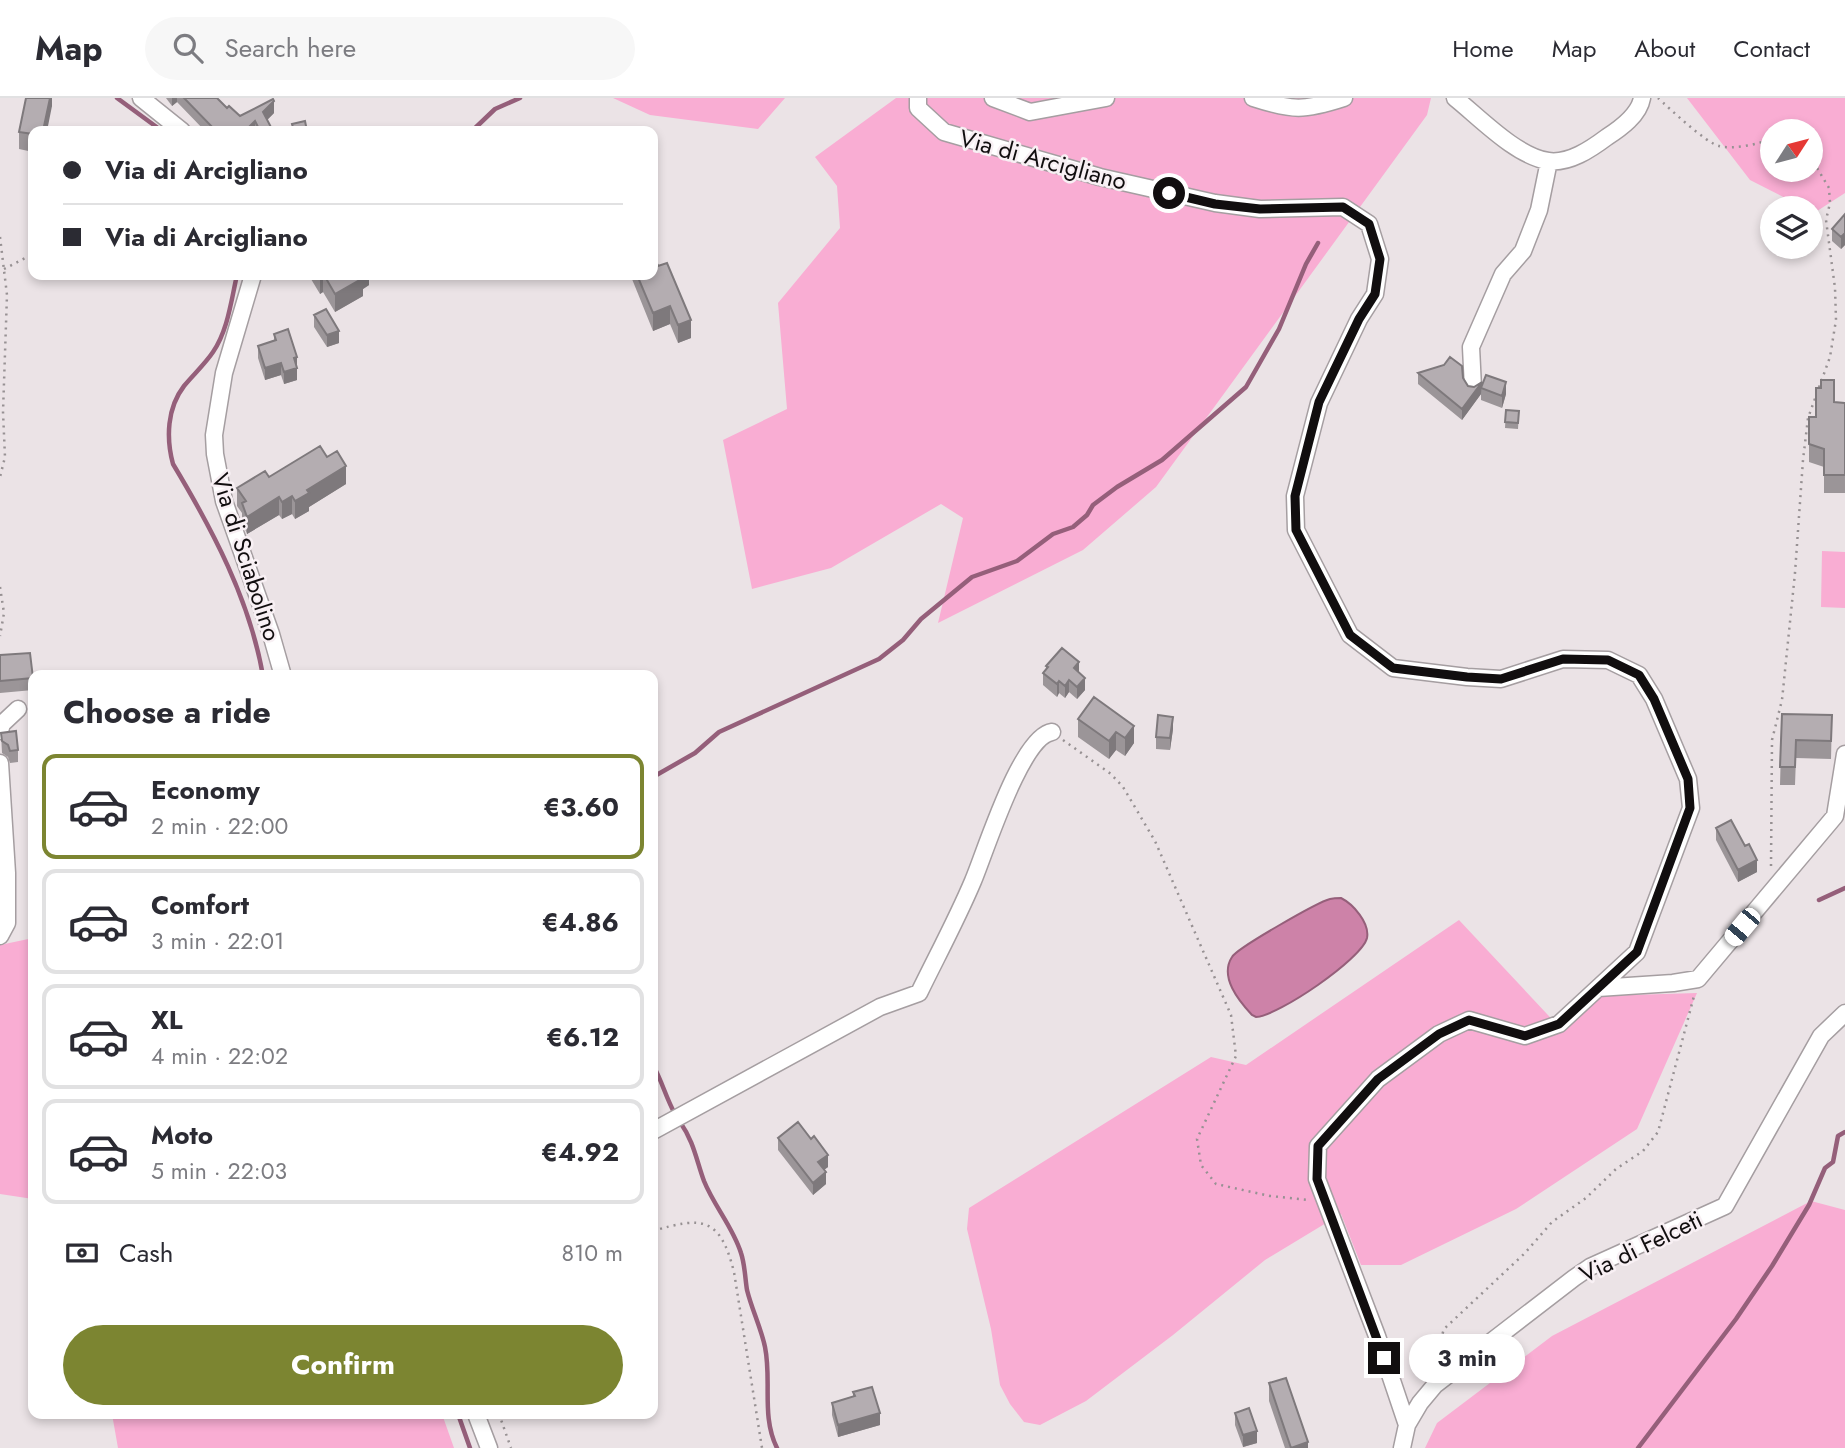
<!DOCTYPE html>
<html lang="en">
<head>
<meta charset="utf-8">
<style>
	body { margin:0; font-family:Jost,sans-serif; background:#f7f7f7; color:#2b2b33; height:100vh; display:flex; flex-direction:column; font-size:26px; white-space:nowrap }
	* { box-sizing:border-box; margin:0 }
	p { font-size:23px; color:#7c7c81 }
	.icon { flex:none; width:38px; height:38px; fill:none; stroke:currentColor; stroke-width:2; stroke-linecap:round; stroke-linejoin:round }
	.map { position:relative; flex:1; overflow:hidden }
	.details { position:absolute; left:28px; top:572px; width:630px; height:749px; display:flex; flex-direction:column; background:#fff; border-radius:14px; box-shadow:0 4px 10px #0003 }
	.details>* { flex:none }
	.guide { position:absolute; left:28px; top:28px; width:630px; height:154px; border-radius:14px; box-shadow:0 4px 10px #0003; display:grid; align-content:center; height:154px; padding:0 35px; background:#fff }
	.needle { width:46px; rotate:54deg }
	.controls { position:absolute; left:1760px; top:21px; display:grid; gap:14px }
	.controls a { display:grid; place-items:center; width:63px; height:63px; border-radius:50%; background:#fff; box-shadow:0 4px 10px #0003; font-size:35px }
	.end { position:absolute; width:32px; height:32px; margin:-16px; border:9px solid #110e0f; background:#fff; box-shadow:0 0 0 4px #fff }
	.from { border-radius:50% }
	.bubble { position:absolute; height:49px; border-radius:24px; background:#fff; box-shadow:0 4px 10px #0003; font-size:23px; font-weight:700; line-height:49px; text-align:center }
	.car { position:absolute; width:21px; height:42px; margin:-21px -10px; border-radius:9px; box-shadow:0 0 5px 2px #0007; background:linear-gradient(#fff 24%,#345 0 40%,#fff 0 76%,#345 0 86%,#fff 0) }
	.guide b { display:flex; align-items:center; gap:24px; height:66px; font-size:26px }
	.guide b+b { border-top:2px solid #e1e1e2 }
	.guide i { width:18px; height:18px; background:#2b2b33 }
	ul { padding:0; list-style:none }
	li { display:flex; align-items:center; gap:21px; height:105px; margin:0 14px 10px; padding:0 21px; border:4px solid #e1e1e2; border-radius:14px }
	li div { flex:1 }
	li b { display:block; font-size:26px }
	li em { font-style:normal; font-weight:700 }
	li.on { border-color:#7c8531 }
	li>.icon { width:63px; height:63px; stroke-width:1.5 }
	h2 { padding:0 35px; font-size:32px; line-height:84px }
	.pay { display:flex; align-items:center; gap:18px; height:77px; padding:0 35px; font-size:26px }
	.pay p { margin-inline-start:auto }
	.cta { display:flex; gap:14px; margin-top:auto; padding:14px 35px }
	.cta a { flex:1; height:80px; border-radius:42px; background:#7c8531; color:#fff; font-size:28px; font-weight:700; line-height:80px; text-align:center }
	header { display:flex; align-items:center; gap:42px; box-sizing:border-box; height:98px; padding:0 35px; background:#fff; border-bottom:2px solid #e1e1e2 }
	header strong { font-size:33px }
	nav { display:flex; gap:38px; margin-inline-start:auto; font-size:24px }
	.search { width:490px; height:63px; background:#f7f7f7; display:flex; align-items:center; gap:18px; box-sizing:border-box; padding:0 24px; border-radius:38px; color:#7c7c81; font-size:26px }
	.map>svg:first-child { display:block }
	.green { fill:#f9add3; fill-rule:evenodd }
	.water { fill:#cd82a8; stroke:#955f7a; stroke-width:2 }
	.lines { fill:none; stroke-linecap:round; stroke-linejoin:round }
	.stream { stroke:#955f7a; stroke-width:4.5 }
	.minor-casing { stroke:#a59ea1; stroke-width:19 }
	.path { stroke:#979193; stroke-width:2.5; stroke-dasharray:2 5; stroke-linecap:butt }
	.minor { stroke:#fff; stroke-width:16 }
	.wall { fill:#9b9598 }
	.shaded-wall { fill:#7e797c }
	.building { fill:#b4adb1; stroke:#7e797c; stroke-width:2 }
	.route { stroke:#110e0f; stroke-width:9 }
	.labels { text-anchor:middle; stroke-width:5; stroke-linejoin:round; paint-order:stroke }
	.street-label { font-size:24px; fill:#110e0f; stroke:#f8f0f4 }
</style>
</head>
<body>
<header>
<strong>Map</strong>
<div class="search"><svg class="icon" aria-label="search" viewBox="0 0 24 24"><circle cx="10" cy="10" r="6"/><path d="M15 15l6 6"/></svg>Search here</div>
<nav><a>Home</a><a>Map</a><a>About</a><a>Contact</a></nav>
</header>
<div class="map">
<svg width="1845" height="1350" viewBox="0 0 1845 1350">
	<rect width="100%" height="100%" fill="#ebe3e6"/>
	<!-- green -->
	<path class="green" d="M613,0h172l-27,31 -108,-14z
		M896,0h535l-4,17 -271,372 -73,63 -145,73 25,-105 -22,-14 -110,64 -79,21 -29,-149 64,-31 -9,-106 62,-75 -3,-42 -22,-29z
		M1687,0h158v95l-31,20 -3,-5h-6l-55,-28zM1773,33h38v39h-38z
		M1822,453l23,1v56l-24,-1z
		M1459,822l103,110 36,-34 99,-3 -60,136 -121,80 -115,56h-40l-20,-51 -76,46 -92,75 -87,66 -46,24 -16,-3 -14,-18 -10,-19 -9,-56 -24,-100 2,-21 242,-151 35,8z
		M33,840v261l-33,-5v-249z
		M1811,1103l34,9v238h-420l12,-25 115,-87z
		M112,1316h330l12,34h-336z"/>
	<!-- water -->
	<path class="water" d="M1341,800c12,6 29,25 26,40 -5,21 -89,78 -111,79l-4,-2c-13,-14 -33,-38 -20,-58 5,-9 86,-55 98,-58 4,-1 7,-1 11,-1z"/>
	<g class="lines">
		<!-- stream -->
		<path class="stream" d="M117,0l45,33
			M472,33l23,-22 25,-11
			M237,177c-6,26 -9,55 -24,77 -8,12 -20,23 -29,34 -17,22 -18,52 -11,78 39,65 77,136 90,212
			M653,679l42,-24 24,-21 160,-73 24,-19 18,-21 51,-42 45,-16 36,-27 20,-7 14,-12 6,-10 24,-18 45,-27 84,-73 33,-58 27,-65 12,-21
			M1819,802l26,-12
			M653,967c9,16 13,33 22,49
			M680,1024c14,20 16,37 24,59 10,25 29,46 37,72 4,12 4,25 6,37 5,20 14,38 18,57 7,34 -4,69 12,101
			M458,1316l12,34
			M1638,1350l98,-129 36,-53 37,-61 16,-37 8,-6 5,-26 7,-4"/>
		<!-- minor casing -->
		<g class="minor-casing">
			<path id="minor" d="M141,0l41,33
				M918,0v10l26,24 156,45 115,26 45,6 83,-2 26,17 11,35 -5,35 -16,25 -40,84 -24,93 1,34 54,105 43,33 74,9 34,2 62,-20 45,1 31,15 15,24 34,80 3,29 -54,144 -78,72 -34,12 -56,-16 -30,14 -61,45 -60,67 -1,33 60,157 30,89
				M993,0l37,14 76,-14
				M1253,0c40,13 51,13 91,0
				M1455,0c25,20 61,58 93,63 21,3 43,-12 59,-24 14,-9 32,-22 35,-39
				M253,177l-29,98 -10,62 1,19 9,47 47,133 12,42
				M1473,290l-2,-41 32,-73 20,-23 16,-41 10,-49
				M0,633l2,-7 16,-15
				M0,665l7,110v50l-7,13
				M1598,890l75,-5 25,-4 137,-163 10,-62
				M653,1033l227,-124 39,-14c18,-37 38,-74 54,-112 12,-28 48,-145 79,-149
				M476,1316l13,34
				M1402,1350l5,-23 13,-22 15,-18 139,-107 16,-11 135,-61 96,-170 24,-23"/>
		</g>
		<!-- path -->
		<path class="path" d="M1658,0c11,10 48,45 61,48 15,4 40,-2 54,-8
			M0,139l7,58 -4,117 2,45 -5,20
			M4,171l29,-15
			M0,489l4,26 -4,23
			M1063,642l48,34 12,13 32,54 76,174 5,41 -39,83 4,26 15,19 54,12 38,4
			M1771,768l1,-126 10,-40 13,-127 8,-113 5,-42 22,-61 6,-37 -1,-32 -9,-68 4,-17 -1,-15 -18,-30
			M653,1133c50,-15 67,-14 81,41l28,176
			M1432,1269l12,-38 81,-76 27,-31 34,-24 30,-29 27,-18 15,-19 36,-136
			M499,1316l12,34"/>
		<!-- minor -->
		<use href="#minor" class="minor"/>
	</g>
	<!-- wall -->
	<path class="wall" d="M52,0v8l-19,25v21l-14,-3v-17z
		M166,0h51l10,10 13,8 34,-3 -7,7 6,11h-68l-28,-29 -5,4z
		M1845,116v31l-4,4 -9,-8v-12z
		M311,177h58v10l-6,4v7l-28,16 -12,-20 -3,2 -9,-15z
		M632,177h21l38,63 -13,5 -8,-19 -17,7 -21,-52z
		M314,217l25,28 -12,4 -13,-20z
		M274,236l23,23v23l-13,4 -3,-9 -16,5 -7,-22v-12l16,-6z
		M1418,275l45,5 5,8 14,1 24,7 -4,14 -21,-8v-6l-19,26 -44,-36z
		M1821,290l13,14 11,1v90h-21v-26l-15,-5v-45h7z
		M1506,312l13,1 -1,18 -13,-1z
		M327,359l19,27 -37,23v4l-14,8 -3,-5 -10,5 -3,-4 -32,19 -5,-13v-8l-5,-7v-18z
		M0,557l33,23v12l-33,3z
		M1046,568l33,7 6,17 -8,9 -8,-7 -4,6 -6,-5 -2,4 -14,-12v-12l3,-4z
		M1094,599l40,46 -9,13 -9,-6 -7,9 -31,-22v-18z
		M1782,616l50,1 -1,44 -35,-1 -1,27h-15z
		M1173,631l-3,21 -14,-1v-12z
		M1,635l17,17v12l-8,1 -2,-6 -6,-4z
		M1716,730l41,44 -19,10 -22,-42z
		M778,1040l50,29 -4,3 2,14 -13,11 -35,-45z
		M1269,1285l39,65h-23l-16,-47z
		M853,1294l27,33 -42,12 -6,-22v-12l21,-7z
		M1235,1315l22,30 -14,4 -8,-22z"/>
	<!-- shaded-wall -->
	<path class="shaded-wall" d="M50,0h2v8l-5,25h-4z
		M172,0h5v4l-5,4z
		M274,3v12l-11,11v-12z
		M255,23v10h-10z
		M1845,135v12l-4,4v-12z
		M322,177h1v17l-3,2v-18z
		M360,177h9v10l-6,4v7l-28,16v-18z
		M390,177h9l-9,4z
		M670,208v18l-17,7v-18z
		M691,222v18l-13,5v-18z
		M339,233v12l-12,4v-12z
		M297,259v23l-13,4v-12l10,-14z
		M281,265v12l-16,5v-12z
		M1482,284l-1,12 -19,26v-11z
		M1506,284v12l-4,14v-12z
		M346,368v18l-37,23v4l-14,8v-18l12,-11z
		M292,398v18l-10,5v-17z
		M279,399v18l-32,19v-17z
		M1079,564v12l-5,-6z
		M1085,580v12l-8,9v-12z
		M1069,582v12l-4,6v-12z
		M1059,583v12l-2,4v-13z
		M1173,619v12l-3,21v-12z
		M1134,628v17l-9,13v-18z
		M1116,634v18l-7,9v-18z
		M1757,762v12l-19,10v-12z
		M828,1057v12l-10,7v-12z
		M826,1074v12l-13,11v-12z
		M880,1315v12l-42,12v-12z
		M1257,1333v12l-14,4v-12z
		M1308,1344v6h-17z"/>
	<!-- building -->
	<path class="building" d="M26,0h24l-7,33h-10v3l-14,-2z
		M184,0h33l10,10 2,-2 11,10 33,-17 1,2 -11,11 10,19h-13l-5,-10 -10,10h-29z
		M305,23l2,10h-13l-2,-7z
		M1845,116v19l-4,4 -9,-8z
		M653,155l5,13 9,-3 24,57 -13,5 -8,-19 -17,7 -16,-38h16z
		M324,177h37l2,3 -28,16z
		M326,211l13,22 -12,4 -13,-20z
		M288,231l9,28 -3,1 3,10 -13,4 -3,-9 -16,5 -7,-22 18,-6 -2,-6z
		M1450,259l12,9 1,12 5,8 6,1 8,-5 -20,27 -44,-36 26,-8z
		M1486,277l20,7 -4,14 -21,-8z
		M1821,282h13v22l11,1v72h-21v-26l-15,-5v-27h7v-29h5z
		M1506,312l13,1 -1,12 -13,-1z
		M320,348l7,11 10,-6 9,15 -39,24 2,3 -14,8 -3,-5 -10,6 -3,-5 -32,20 -5,-14 4,-2 -9,-13 28,-17 4,6z
		M1062,550l17,14 -5,6 11,10 -8,9 -8,-7 -4,6 -6,-5 -2,3 -14,-11 5,-6 -2,-1z
		M30,555l3,25 -33,3v-26z
		M1094,599l40,29 -9,12 -9,-6 -7,9 -31,-22z
		M1782,616l50,1 -1,26 -35,-1 -1,27h-15z
		M1158,617l15,2 -3,21 -14,-1z
		M16,633l2,19 -8,1 -2,-6 -6,-4 -1,-8z
		M1731,722l14,26 4,-2 8,16 -19,10 -22,-42z
		M798,1024l13,17 3,-3 14,19 -10,7 8,10 -13,11 -35,-45z
		M1286,1280l22,64 -17,6 -22,-65z
		M872,1289l8,26 -42,12 -6,-22 23,-7 -2,-4z
		M1249,1310l8,23 -14,4 -8,-22z"/>
	<g class="lines">
		<!-- route -->
		<path class="route" d="M1169,95l46,11 45,5 83,-2 26,17 11,35 -5,35 -16,25 -40,83 -24,94 1,34 54,105 43,33 74,9 34,2 62,-20 45,1 31,15 15,24 34,80 2,29 -53,144 -78,72 -34,12 -56,-16 -30,14 -61,45 -60,67 -1,33 67,179"/>
	</g>
	<g class="labels">
		<!-- street labels -->
		<g class="street-label">
			<text transform="translate(1043 62) rotate(15)" y="8">Via di Arcigliano</text>
			<text transform="translate(246 459) rotate(72)" y="8">Via di Sciabolino</text>
			<text transform="translate(1641 1149) rotate(-26)" y="8">Via di Felceti</text>
		</g>
	</g>
</svg>
<div class="controls">
<a><svg class="needle" viewBox="-14 -14 28 28"><path d="M0-13l5 13h-10z" fill="#e53935"/><path d="M0 13l5-13h-10z" fill="#7c7c81"/></svg></a>
<a><svg class="icon" aria-label="layers" viewBox="0 0 24 24"><path d="M12 4l9 5-9 5-9-5zM3 14l9 5 9-5"/></svg></a>
</div>
<i class="end from" style="left:1169px;top:95px"></i>
<i class="end" style="left:1384px;top:1260px"></i>
<div class="bubble" style="left:1409px;top:1236px;width:116px">3 min</div>
<i class="car" style="left:1742px;top:829px;rotate:220deg"></i>
<div class="guide">
<b><i class="from"></i>Via di Arcigliano</b>
<b><i></i>Via di Arcigliano</b>
</div>
<section class="details">
<h2>Choose a ride</h2>
<ul>
<li class="on"><svg class="icon" aria-label="car" viewBox="0 0 24 24"><path d="M5 17H2v-5l4-1 3-4h7l3 4 3 1v5h-3M9 17h6M6 11h13"/><circle cx="7" cy="17" r="2"/><circle cx="17" cy="17" r="2"/></svg><div><b>Economy</b><p>2 min · 22:00</p></div><em>€3.60</em></li>
<li><svg class="icon" aria-label="car" viewBox="0 0 24 24"><path d="M5 17H2v-5l4-1 3-4h7l3 4 3 1v5h-3M9 17h6M6 11h13"/><circle cx="7" cy="17" r="2"/><circle cx="17" cy="17" r="2"/></svg><div><b>Comfort</b><p>3 min · 22:01</p></div><em>€4.86</em></li>
<li><svg class="icon" aria-label="car" viewBox="0 0 24 24"><path d="M5 17H2v-5l4-1 3-4h7l3 4 3 1v5h-3M9 17h6M6 11h13"/><circle cx="7" cy="17" r="2"/><circle cx="17" cy="17" r="2"/></svg><div><b>XL</b><p>4 min · 22:02</p></div><em>€6.12</em></li>
<li><svg class="icon" aria-label="car" viewBox="0 0 24 24"><path d="M5 17H2v-5l4-1 3-4h7l3 4 3 1v5h-3M9 17h6M6 11h13"/><circle cx="7" cy="17" r="2"/><circle cx="17" cy="17" r="2"/></svg><div><b>Moto</b><p>5 min · 22:03</p></div><em>€4.92</em></li>
</ul>
<div class="pay"><svg class="icon" aria-label="cash" viewBox="0 0 24 24"><path d="M3 7h18v10H3z"/><circle cx="12" cy="12" r="2"/></svg>Cash<p>810 m</p></div>
<div class="cta"><a>Confirm</a></div>
</section>
</div>
</body>
</html>
